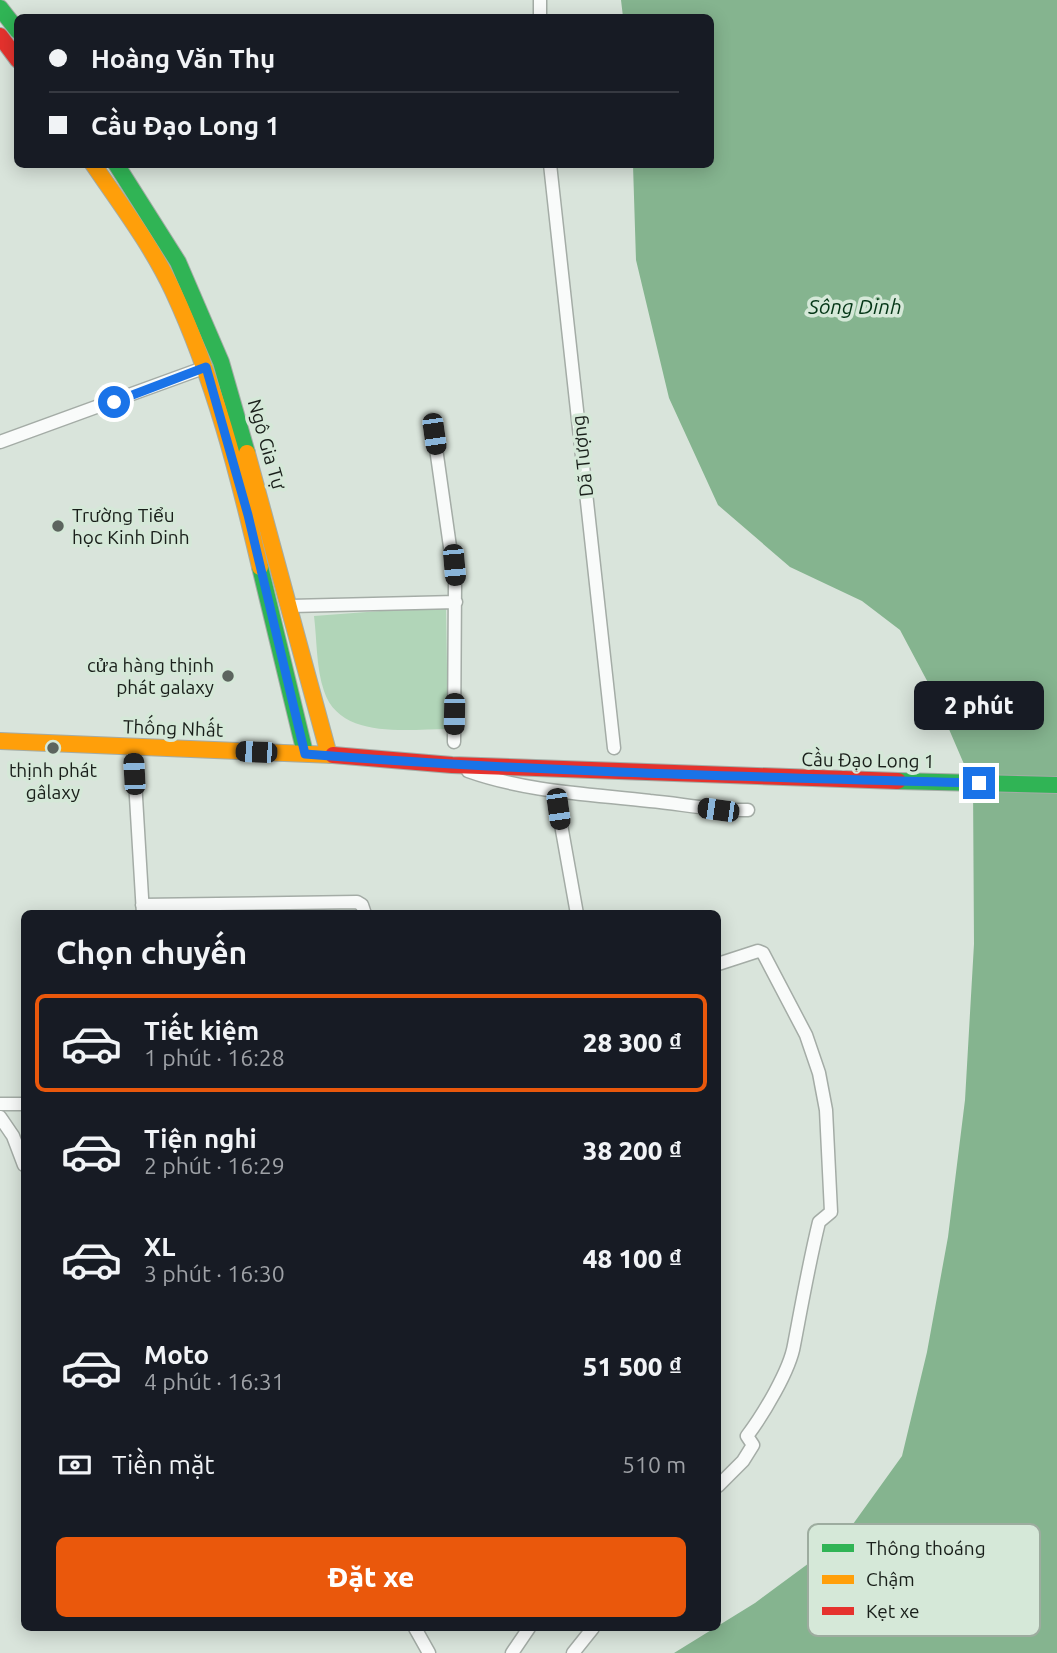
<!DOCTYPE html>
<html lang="vi">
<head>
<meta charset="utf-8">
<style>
	body { margin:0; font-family:Ubuntu,sans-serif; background:#242831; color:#f1f3f6; height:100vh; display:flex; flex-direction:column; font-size:26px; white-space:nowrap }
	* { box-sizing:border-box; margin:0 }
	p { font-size:23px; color:#9ea1a6 }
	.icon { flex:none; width:38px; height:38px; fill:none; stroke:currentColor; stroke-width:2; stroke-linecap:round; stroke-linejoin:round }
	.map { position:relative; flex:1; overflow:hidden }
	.sheet { position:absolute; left:21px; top:910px; width:700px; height:721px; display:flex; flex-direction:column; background:#171b24; border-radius:10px; box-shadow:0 4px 18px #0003 }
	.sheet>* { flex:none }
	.top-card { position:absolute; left:14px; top:14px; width:700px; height:154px; border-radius:10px; box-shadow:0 4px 18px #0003; display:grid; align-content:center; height:154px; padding:0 35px; background:#171b24 }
	.end { position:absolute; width:32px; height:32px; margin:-16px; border:9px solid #1a73e8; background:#fff; box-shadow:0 0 0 4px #fff }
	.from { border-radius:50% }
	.bubble { position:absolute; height:49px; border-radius:10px; background:#171b24; box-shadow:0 4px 18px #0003; font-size:23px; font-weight:800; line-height:49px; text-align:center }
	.car { position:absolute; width:21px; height:42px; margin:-21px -10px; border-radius:9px; box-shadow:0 0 5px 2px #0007; background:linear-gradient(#222 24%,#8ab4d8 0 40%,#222 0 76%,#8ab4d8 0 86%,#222 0) }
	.top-card b { display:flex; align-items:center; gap:24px; height:66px; font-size:26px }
	.top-card b+b { border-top:2px solid #363941 }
	.top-card i { width:18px; height:18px; background:#f1f3f6 }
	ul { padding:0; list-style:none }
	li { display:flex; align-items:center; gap:21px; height:98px; margin:0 14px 10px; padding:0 21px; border:4px solid transparent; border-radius:10px }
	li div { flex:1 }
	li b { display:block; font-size:26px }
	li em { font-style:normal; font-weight:800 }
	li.on { border-color:#ea580c }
	li>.icon { width:63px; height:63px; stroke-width:1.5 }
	h2 { padding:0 35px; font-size:32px; line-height:84px }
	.pay { display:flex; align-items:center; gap:18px; height:77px; padding:0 35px; font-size:26px }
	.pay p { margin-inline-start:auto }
	.button { display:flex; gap:14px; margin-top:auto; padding:14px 35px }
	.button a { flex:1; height:80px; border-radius:10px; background:#ea580c; color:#fff; font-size:28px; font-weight:800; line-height:80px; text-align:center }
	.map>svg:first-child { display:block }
	.green { fill:#b1d5b8 }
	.water { fill:#85b48f }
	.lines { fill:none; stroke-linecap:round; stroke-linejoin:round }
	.street-casing { stroke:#a4aca6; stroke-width:15 }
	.fast-casing { stroke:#a4aca6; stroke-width:18 }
	.slow-casing { stroke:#a4aca6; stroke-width:18 }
	.jam-casing { stroke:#a4aca6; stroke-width:18 }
	.street { stroke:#f9fbfa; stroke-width:12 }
	.fast { stroke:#30b455; stroke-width:16 }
	.slow { stroke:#ff9f0a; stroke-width:16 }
	.jam { stroke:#e5322d; stroke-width:16 }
	.route { stroke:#1a73e8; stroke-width:9 }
	.poi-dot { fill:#5c645e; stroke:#d5e8d8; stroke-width:2.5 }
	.labels { text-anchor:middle; stroke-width:7; stroke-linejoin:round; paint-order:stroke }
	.street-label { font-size:19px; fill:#191f1a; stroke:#d5e8d8 }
	.poi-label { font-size:19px; fill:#191f1a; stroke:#d5e8d8; text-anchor:start }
	.water-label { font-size:21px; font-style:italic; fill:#043616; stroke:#d5e8d8 }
	.key { fill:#d5e8d8; stroke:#9dac9f; stroke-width:2 }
	.key-label { font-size:19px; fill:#191f1a }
</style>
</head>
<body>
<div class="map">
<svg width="1057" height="1653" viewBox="0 0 1057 1653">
	<rect width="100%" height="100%" fill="#d9e4db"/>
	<!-- green -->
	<path class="green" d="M446,606l2,123c-41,0 -108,11 -124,-38 -8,-23 -7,-52 -10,-75z"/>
	<!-- water -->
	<path class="water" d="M621,0h436v1653h-383l81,-50 88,-65 59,-82 25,-104 21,-115 17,-137 9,-156 -1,-159 -40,-93 -33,-62 -38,-29 -72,-34 -72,-62 -49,-107 -33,-138 -3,-95 77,-1v-146l-87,-1z"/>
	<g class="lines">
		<!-- street casing -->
		<g class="street-casing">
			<path id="street" d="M540,0v18
				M550,164l64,584
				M432,420l23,162 -1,160
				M0,442l206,-75
				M291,606l165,-4
				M133,747l10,167
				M468,771c59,21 121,23 182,30 33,3 64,10 98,9
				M555,791l22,123
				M142,905l215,-3 5,3 3,9
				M718,964l40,-13 5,2 43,82 13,38 7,37 5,102 -12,10c-10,41 -17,81 -25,123 -4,25 -31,70 -47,91l6,9 -10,16 -25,25
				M0,1104h24
				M0,1117l13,19 11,29
				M415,1628l14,25
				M512,1653l17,-25
				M573,1653l20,-25"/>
		</g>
		<!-- fast casing -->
		<g class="fast-casing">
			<path id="fast" d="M0,8l18,23
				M116,164l62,98 43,100 26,91
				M260,567l45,186
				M898,781l159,4"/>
		</g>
		<!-- slow casing -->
		<g class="slow-casing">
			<path id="slow" d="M93,164c28,41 59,82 80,127 41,88 65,182 87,276
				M247,453l82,302
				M0,741l333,14"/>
		</g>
		<!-- jam casing -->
		<g class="jam-casing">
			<path id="jam" d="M0,36l18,24
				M333,755l119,10 446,16"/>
		</g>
		<!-- street -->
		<use href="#street" class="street"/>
		<!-- fast -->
		<use href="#fast" class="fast"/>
		<!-- slow -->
		<use href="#slow" class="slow"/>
		<!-- jam -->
		<use href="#jam" class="jam"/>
	</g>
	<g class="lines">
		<!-- route -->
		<path class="route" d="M114,402l92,-35 42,148 57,239c225,18 449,23 674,29"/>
	</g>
	<!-- markers -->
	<g class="poi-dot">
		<circle cx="58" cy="526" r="7"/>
		<circle cx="228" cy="676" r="7"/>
		<circle cx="53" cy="748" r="7"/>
	</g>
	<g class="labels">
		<!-- street labels -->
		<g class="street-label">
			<text transform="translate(267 444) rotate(74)" y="7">Ngô Gia Tự</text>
			<text transform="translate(582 456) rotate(-96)" y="7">Dã Tượng</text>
			<text transform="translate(173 728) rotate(2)" y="7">Thống Nhất</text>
			<text transform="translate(868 760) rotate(1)" y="7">Cầu Đạo Long 1</text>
		</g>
		<!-- poi labels -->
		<g class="poi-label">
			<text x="72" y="522">Trường Tiểu<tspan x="72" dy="22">học Kinh Dinh</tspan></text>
			<text x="214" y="672" text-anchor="end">cửa hàng thịnh<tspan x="214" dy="22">phát galaxy</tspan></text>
			<text x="53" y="777" text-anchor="middle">thịnh phát<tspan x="53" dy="22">gâlaxy</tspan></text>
		</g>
		<!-- water labels -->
		<g class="water-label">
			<text x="855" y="314">Sông Dinh</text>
		</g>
	</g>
	<!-- legend -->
	<rect x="808" y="1524" width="232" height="112" rx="10" class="key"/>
	<rect x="822" y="1544" width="32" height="8" fill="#30b455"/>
	<rect x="822" y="1575" width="32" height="9" fill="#ff9f0a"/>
	<rect x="822" y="1607" width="32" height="8" fill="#e5322d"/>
	<g class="key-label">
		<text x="866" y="1555">Thông thoáng</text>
		<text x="866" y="1586">Chậm</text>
		<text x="866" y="1618">Kẹt xe</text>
	</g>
</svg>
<i class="end from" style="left:114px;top:402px"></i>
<i class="end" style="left:979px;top:783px"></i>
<div class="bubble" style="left:914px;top:681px;width:130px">2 phút</div>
<i class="car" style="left:434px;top:434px;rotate:172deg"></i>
<i class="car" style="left:454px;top:565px;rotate:175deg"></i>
<i class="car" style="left:454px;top:714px;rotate:181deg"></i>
<i class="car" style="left:256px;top:752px;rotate:272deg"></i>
<i class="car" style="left:134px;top:774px;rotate:357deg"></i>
<i class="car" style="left:558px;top:809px;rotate:172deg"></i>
<i class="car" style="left:718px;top:810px;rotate:278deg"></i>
<div class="top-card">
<b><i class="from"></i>Hoàng Văn Thụ</b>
<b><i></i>Cầu Đạo Long 1</b>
</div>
<section class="sheet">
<h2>Chọn chuyến</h2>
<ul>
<li class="on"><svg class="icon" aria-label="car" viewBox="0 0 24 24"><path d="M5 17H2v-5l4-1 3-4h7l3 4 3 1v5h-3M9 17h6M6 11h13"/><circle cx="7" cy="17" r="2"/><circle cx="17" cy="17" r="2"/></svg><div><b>Tiết kiệm</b><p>1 phút · 16:28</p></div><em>28 300 ₫</em></li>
<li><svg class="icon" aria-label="car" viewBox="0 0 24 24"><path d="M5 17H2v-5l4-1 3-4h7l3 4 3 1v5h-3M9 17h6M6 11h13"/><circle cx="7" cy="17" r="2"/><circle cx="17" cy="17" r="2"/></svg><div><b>Tiện nghi</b><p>2 phút · 16:29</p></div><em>38 200 ₫</em></li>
<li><svg class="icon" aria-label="car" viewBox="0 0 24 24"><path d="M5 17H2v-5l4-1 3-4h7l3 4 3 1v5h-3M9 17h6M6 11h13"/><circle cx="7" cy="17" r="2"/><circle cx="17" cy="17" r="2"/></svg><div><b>XL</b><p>3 phút · 16:30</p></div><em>48 100 ₫</em></li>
<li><svg class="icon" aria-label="car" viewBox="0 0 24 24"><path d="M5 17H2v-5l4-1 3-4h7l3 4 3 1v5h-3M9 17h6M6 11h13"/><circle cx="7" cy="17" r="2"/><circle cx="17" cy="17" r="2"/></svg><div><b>Moto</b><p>4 phút · 16:31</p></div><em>51 500 ₫</em></li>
</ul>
<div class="pay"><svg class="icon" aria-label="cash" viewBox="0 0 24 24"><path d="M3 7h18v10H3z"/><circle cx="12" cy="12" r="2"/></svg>Tiền mặt<p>510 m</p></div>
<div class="button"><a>Đặt xe</a></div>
</section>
</div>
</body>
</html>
